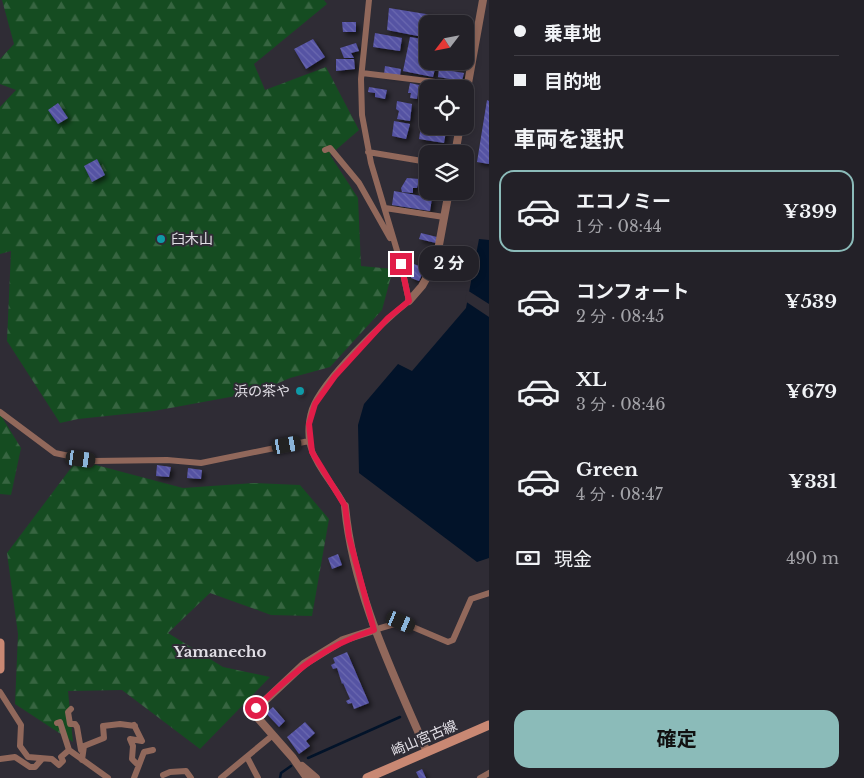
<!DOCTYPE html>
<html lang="ja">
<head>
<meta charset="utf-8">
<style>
	body { margin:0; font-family:"Libre Baskerville","Noto Sans JP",serif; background:#2b2930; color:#f1f3f6; height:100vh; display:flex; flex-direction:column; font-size:19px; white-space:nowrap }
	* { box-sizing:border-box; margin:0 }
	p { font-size:16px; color:#a3a3a8 }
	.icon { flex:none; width:28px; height:28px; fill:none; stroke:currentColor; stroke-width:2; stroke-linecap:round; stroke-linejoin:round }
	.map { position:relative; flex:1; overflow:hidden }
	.sheet { display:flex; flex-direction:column; background:#232128; width:375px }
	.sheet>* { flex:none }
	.banner { display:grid; align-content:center; height:110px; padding:0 25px; background:#232128 }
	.needle { width:32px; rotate:238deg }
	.controls { position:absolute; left:419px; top:15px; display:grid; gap:10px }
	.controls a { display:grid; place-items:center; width:55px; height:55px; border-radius:10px; background:#232128; box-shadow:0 2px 8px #0003,0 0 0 1px #403e45; font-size:25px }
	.end { position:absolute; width:22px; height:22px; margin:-11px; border:6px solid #e11d48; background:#fff; box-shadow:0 0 0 2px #fff }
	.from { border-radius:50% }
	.bubble { position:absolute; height:35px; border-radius:15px; background:#232128; box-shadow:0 2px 8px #0003,0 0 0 1px #403e45; font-size:16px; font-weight:700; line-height:35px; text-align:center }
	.car { position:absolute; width:15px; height:30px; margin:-15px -8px; border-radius:6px; box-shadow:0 0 4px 1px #0007; background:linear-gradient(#222 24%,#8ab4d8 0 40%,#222 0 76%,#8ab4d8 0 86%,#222 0) }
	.banner b { display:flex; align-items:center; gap:18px; height:48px; font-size:19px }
	.banner b+b { border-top:1px solid #403e45 }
	.banner i { width:12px; height:12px; background:#f1f3f6 }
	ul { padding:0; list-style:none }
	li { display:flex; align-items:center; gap:15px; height:82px; margin:0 10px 8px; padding:0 15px; border:2px solid transparent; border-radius:15px }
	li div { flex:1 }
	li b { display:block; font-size:19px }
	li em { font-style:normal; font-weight:700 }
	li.selected { border-color:#8bbbb9 }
	li>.icon { width:45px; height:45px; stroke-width:1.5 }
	h2 { padding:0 25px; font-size:22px; line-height:60px }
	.pay { display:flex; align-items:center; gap:12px; height:55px; padding:0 25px; font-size:19px }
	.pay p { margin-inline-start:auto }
	.button { display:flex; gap:10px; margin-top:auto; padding:10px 25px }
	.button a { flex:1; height:58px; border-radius:15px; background:#8bbbb9; color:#111; font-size:20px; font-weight:700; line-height:58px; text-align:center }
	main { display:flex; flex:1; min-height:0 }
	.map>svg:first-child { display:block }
	.forest { fill:url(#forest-firs) }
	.water { fill:#021329 }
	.pier { fill:#2f2c35 }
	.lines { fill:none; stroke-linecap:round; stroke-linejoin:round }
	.stream { stroke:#021329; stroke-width:2.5 }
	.building { fill:url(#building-back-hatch); filter:url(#shadow) }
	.minor { stroke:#91685b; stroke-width:6 }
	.tertiary { stroke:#91685b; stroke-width:8 }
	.secondary { stroke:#c98873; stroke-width:9 }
	.route { stroke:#e11d48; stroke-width:6 }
	.culture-dot { fill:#0f9aa8; stroke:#2f2c35; stroke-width:2 }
	.labels { text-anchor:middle; stroke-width:4; stroke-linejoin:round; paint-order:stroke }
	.poi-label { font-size:14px; fill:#e2dfe6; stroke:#2f2c35; text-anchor:start }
	.street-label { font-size:14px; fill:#e2dfe6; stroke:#2f2c35 }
	.neighbourhood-label { font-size:15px; font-weight:bold; fill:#e2dfe6; stroke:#2f2c35 }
</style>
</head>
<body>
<main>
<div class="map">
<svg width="489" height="778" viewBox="0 0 489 778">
	<defs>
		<pattern id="forest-firs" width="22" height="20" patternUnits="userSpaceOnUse" patternTransform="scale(1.25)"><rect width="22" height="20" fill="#154c21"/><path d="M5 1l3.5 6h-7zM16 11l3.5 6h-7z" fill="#376541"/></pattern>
		<pattern id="building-back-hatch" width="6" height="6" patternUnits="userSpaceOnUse" patternTransform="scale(1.25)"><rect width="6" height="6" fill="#5452a3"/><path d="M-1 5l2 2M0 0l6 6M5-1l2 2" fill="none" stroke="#6c6ab0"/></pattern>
		<filter id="shadow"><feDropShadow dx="3" dy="3" stdDeviation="2.5" flood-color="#0009"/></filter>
	</defs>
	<rect width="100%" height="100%" fill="#2f2c35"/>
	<!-- forest -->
	<path class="forest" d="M2,0h322l3,4 -73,60 11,26 61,-23 33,63 -29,25 28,43 3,68 32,3 -11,41 -52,57 -40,11 -32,14 -104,19 -76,8 -18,4 -53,-82 4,-90 -11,3v-147l16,-17 -16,-6v-25l14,-15z
		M0,414l21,34 -10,47 -11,-1z
		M77,460l106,28 71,-5 46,2 29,34 -17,97 -41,-1 -61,-22 -42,40 55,34 47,10 -70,72 -78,-59 -54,1 5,51 -58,-38 3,-70 -11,-81z"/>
	<!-- water -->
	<path class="water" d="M479,239l10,1v318l-12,4 -118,-89 -1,-48 6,-21 34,-40 14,7 54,-63z"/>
	<!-- pier -->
	<path class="pier" d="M467,290l22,14v13l-24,-16z"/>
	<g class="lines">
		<!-- stream -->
		<path class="stream" d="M308,758l92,-41
			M280,778l1,-5 10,-7"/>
	</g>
	<!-- building -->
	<path class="building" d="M389,8l49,8 -2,8h-8v14l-41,-8z
		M342,22h14v10h-13z
		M375,33l27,5 -2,13 -27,-4z
		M410,37l18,3v21h9l-4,16 -30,-6z
		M465,37l6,1 -2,8 -4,-1z
		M313,39l12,18 -19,12 -12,-20z
		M356,43l3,8 -8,2 3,5h-10l-4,-10z
		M336,59h18l1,10 -19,2z
		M443,61h21l-1,5z
		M385,66l16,3 -1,7 -16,-2z
		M439,69l25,4 -2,8 -24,-4z
		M410,83l9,2 -2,14 -7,-1 1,-5h-3z
		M369,87l18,3 -2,9 -10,-2v-4l-7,-1z
		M487,100l2,1v63l-12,-2z
		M397,101l15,3 -2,17 -13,-2 2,-8 -3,-2z
		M58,103l10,15 -10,6 -10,-14z
		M424,105h4v16l-6,-1z
		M394,121l16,3 -4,15 -14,-3z
		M421,126l25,5 -2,12 -25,-4z
		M97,159l8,16 -13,7 -8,-16z
		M422,168l6,1v16l-3,-1 1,-4 -6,-1z
		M407,178l12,1 -2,9h-4v5l-11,-1 -1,-4z
		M394,191l38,7 -2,13 -38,-6z
		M421,233l16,4 -1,6 -17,-4z
		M411,263l14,5 -6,13 -8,-3z
		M301,387l3,2 -5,6 -2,-2z
		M157,465l14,2 -2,10 -13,-1z
		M188,468l14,2 -1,9 -14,-1z
		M338,554l4,11 -10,4 -4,-11z
		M347,652l22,51 -15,6 -2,-6 -4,1 -2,-3 4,-2 -7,-16 -1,1 -5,-16 -4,1 -2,-4 4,-2 -2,-5z
		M273,707l12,14 -6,6 -13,-14z
		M305,722l10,11 -9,8 4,5 -11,8 -12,-17z
		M422,769l4,9h-7l-3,-6z"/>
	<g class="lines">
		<!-- minor -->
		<path class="minor" d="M362,73l106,13
			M325,150l5,-2 29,35 31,55
			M368,152l60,10
			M385,208l59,9
			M0,412l55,41 38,8 74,-1 34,3 108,-22
			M345,506c-9,-19 -26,-35 -33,-55 -5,-13 -4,-29 0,-42 11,-30 71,-87 97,-108l-8,-37 -30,-101 -9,-48 -1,-36 8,-79
			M374,630l27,-8 47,20 5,-2 18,-41 18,-6
			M0,692l21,33 -1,21 8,11 24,2 7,6 4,-4 -2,-4 8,-7 39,28
			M71,709l-3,3 2,12h5l2,3 4,23
			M57,723l3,-1 9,28
			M134,725l8,16 -12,-2 3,7 -1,13 6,6
			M247,757l11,21
			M0,759l15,-2 15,10h5l7,-8
			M82,760l2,-14 20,-8 -1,-12 17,-2 15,2
			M163,775l7,-3 16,-1 5,7
			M134,778l10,-26 9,-2
			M221,778l52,-43
			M480,778l9,-5"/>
		<!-- tertiary -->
		<path class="tertiary" d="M465,100l18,-100
			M455,154l5,-28
			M409,301l13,-15 14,-25 13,-70
			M345,506c8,87 48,167 82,246
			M302,766l14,12
			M307,778l-14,-20 -36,-41 -2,-7 49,-46 39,-24 31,-10"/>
		<!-- secondary -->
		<path class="secondary" d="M0,643v26
			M367,778l122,-53"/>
	</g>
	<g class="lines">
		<!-- route -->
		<path class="route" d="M256,708c38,-36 67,-62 118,-78l-25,-93 -4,-31 -33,-54 -3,-28 6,-20 20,-28 53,-58 21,-17 -8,-37"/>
	</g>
	<!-- markers -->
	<g class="culture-dot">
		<circle cx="161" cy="239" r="5"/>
		<circle cx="300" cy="391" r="5"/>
	</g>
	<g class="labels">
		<!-- poi labels -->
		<g class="poi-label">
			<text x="171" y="244">臼木山</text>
			<text x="290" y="396" text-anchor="end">浜の茶や</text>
		</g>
		<!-- street labels -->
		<g class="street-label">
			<text transform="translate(424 738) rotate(-23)" y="5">崎山宮古線</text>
		</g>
		<!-- neighbourhood labels -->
		<g class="neighbourhood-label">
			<text x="220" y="657">Yamanecho</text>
		</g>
	</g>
</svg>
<div class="controls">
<a><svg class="needle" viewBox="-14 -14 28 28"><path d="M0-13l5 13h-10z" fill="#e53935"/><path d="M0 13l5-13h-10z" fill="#a3a3a8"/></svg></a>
<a><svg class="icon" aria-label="locate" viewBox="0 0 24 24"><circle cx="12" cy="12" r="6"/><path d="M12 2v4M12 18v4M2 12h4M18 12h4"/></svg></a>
<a><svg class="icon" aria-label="layers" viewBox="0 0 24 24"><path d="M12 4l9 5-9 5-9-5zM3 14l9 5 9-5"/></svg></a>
</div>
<i class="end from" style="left:256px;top:708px"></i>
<i class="end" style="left:401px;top:264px"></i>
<div class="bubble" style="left:419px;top:246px;width:60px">2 分</div>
<i class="car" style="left:287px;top:445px;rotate:80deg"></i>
<i class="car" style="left:81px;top:459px;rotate:98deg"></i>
<i class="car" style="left:401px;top:622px;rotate:113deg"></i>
</div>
<section class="sheet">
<div class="banner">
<b><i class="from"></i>乗車地</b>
<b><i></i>目的地</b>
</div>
<h2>車両を選択</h2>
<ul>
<li class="selected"><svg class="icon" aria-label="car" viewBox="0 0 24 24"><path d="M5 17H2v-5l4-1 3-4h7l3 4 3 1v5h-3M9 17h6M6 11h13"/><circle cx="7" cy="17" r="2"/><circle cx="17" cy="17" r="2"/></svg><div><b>エコノミー</b><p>1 分 · 08:44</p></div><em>¥399</em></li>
<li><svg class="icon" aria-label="car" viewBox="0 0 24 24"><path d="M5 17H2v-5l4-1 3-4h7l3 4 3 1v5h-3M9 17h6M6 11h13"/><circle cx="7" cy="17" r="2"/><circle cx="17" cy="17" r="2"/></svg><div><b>コンフォート</b><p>2 分 · 08:45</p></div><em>¥539</em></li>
<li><svg class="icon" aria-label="car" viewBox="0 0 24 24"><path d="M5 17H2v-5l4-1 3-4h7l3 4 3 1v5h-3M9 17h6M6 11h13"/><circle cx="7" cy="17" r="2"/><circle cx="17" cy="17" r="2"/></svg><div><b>XL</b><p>3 分 · 08:46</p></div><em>¥679</em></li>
<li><svg class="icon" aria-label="car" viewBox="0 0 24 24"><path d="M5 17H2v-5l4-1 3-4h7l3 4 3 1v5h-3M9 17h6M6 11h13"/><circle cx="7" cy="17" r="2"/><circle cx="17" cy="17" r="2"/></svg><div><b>Green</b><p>4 分 · 08:47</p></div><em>¥331</em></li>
</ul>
<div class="pay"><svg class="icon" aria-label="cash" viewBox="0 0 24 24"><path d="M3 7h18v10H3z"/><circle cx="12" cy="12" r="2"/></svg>現金<p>490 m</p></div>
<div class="button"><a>確定</a></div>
</section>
</main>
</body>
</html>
